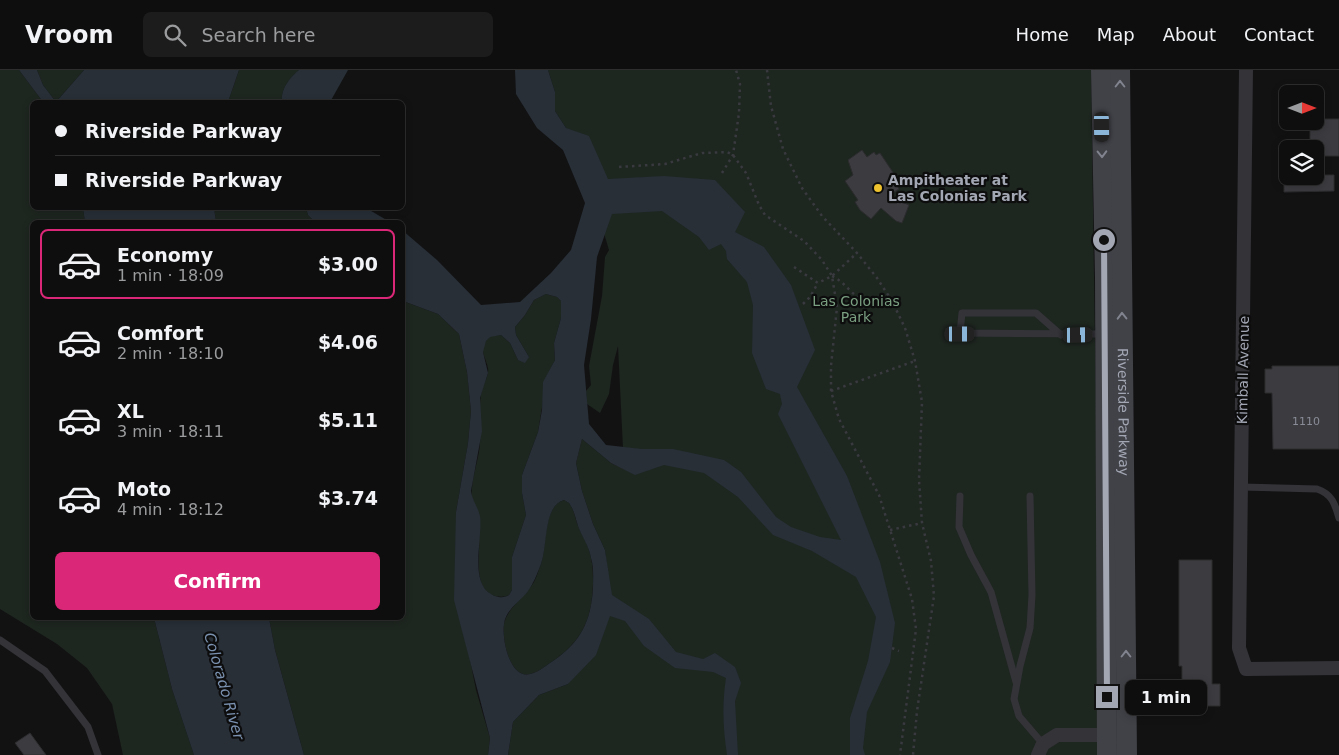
<!DOCTYPE html>
<html lang="en">
<head>
<meta charset="utf-8">
<style>
	body { margin:0; font-family:"DejaVu Sans",sans-serif; background:#1c1c1c; color:#f1f3f6; height:100vh; display:flex; flex-direction:column; font-size:19px; white-space:nowrap }
	* { box-sizing:border-box; margin:0 }
	p { font-size:16px; color:#9b9c9e }
	.icon { flex:none; width:28px; height:28px; fill:none; stroke:currentColor; stroke-width:2; stroke-linecap:round; stroke-linejoin:round }
	.map { position:relative; flex:1; overflow:hidden }
	.details { position:absolute; left:30px; top:150px; width:375px; height:400px; display:flex; flex-direction:column; background:#0e0e0e; border-radius:8px; box-shadow:0 2px 8px #0003,0 0 0 1px #2e2e2e }
	.details>* { flex:none }
	.hud { position:absolute; left:30px; top:30px; width:375px; height:110px; border-radius:8px; box-shadow:0 2px 8px #0003,0 0 0 1px #2e2e2e; display:grid; align-content:center; height:110px; padding:0 25px; background:#0e0e0e }
	.needle { width:32px; rotate:90deg }
	.fabs { position:absolute; left:1279px; top:15px; display:grid; gap:10px }
	.fabs a { display:grid; place-items:center; width:45px; height:45px; border-radius:8px; background:#0e0e0e; box-shadow:0 2px 8px #0003,0 0 0 1px #2e2e2e; font-size:25px }
	.end { position:absolute; width:22px; height:22px; margin:-11px; border:6px solid #a3a7b4; background:#111; box-shadow:0 0 0 2px #111 }
	.from { border-radius:50% }
	.bubble { position:absolute; height:35px; border-radius:8px; background:#0e0e0e; box-shadow:0 2px 8px #0003,0 0 0 1px #2e2e2e; font-size:16px; font-weight:700; line-height:35px; text-align:center }
	.car { position:absolute; width:15px; height:30px; margin:-15px -8px; border-radius:6px; box-shadow:0 0 4px 1px #0007; background:linear-gradient(#222 24%,#8ab4d8 0 40%,#222 0 76%,#8ab4d8 0 86%,#222 0) }
	.hud b { display:flex; align-items:center; gap:18px; height:48px; font-size:19px }
	.hud b+b { border-top:1px solid #2e2e2e }
	.hud i { width:12px; height:12px; background:#f1f3f6 }
	ul { padding:9px 0 0; list-style:none }
	li { display:flex; align-items:center; gap:15px; height:70px; margin:0 10px 8px; padding:0 15px; border:2px solid transparent; border-radius:8px }
	li div { flex:1 }
	li b { display:block; font-size:19px }
	li em { font-style:normal; font-weight:700 }
	li.on { border-color:#db2777 }
	li>.icon { width:45px; height:45px; stroke-width:1.5 }
	.button { display:flex; gap:10px; margin-top:auto; padding:10px 25px }
	.button a { flex:1; height:58px; border-radius:8px; background:#db2777; color:#fff; font-size:20px; font-weight:700; line-height:58px; text-align:center }
	header { display:flex; align-items:center; gap:30px; box-sizing:border-box; height:70px; padding:0 25px; background:#0e0e0e; border-bottom:1px solid #2e2e2e }
	header strong { font-size:24px }
	nav { display:flex; gap:28px; margin-inline-start:auto; font-size:18px }
	.search { width:350px; height:45px; background:#1c1c1c; display:flex; align-items:center; gap:12px; box-sizing:border-box; padding:0 18px; border-radius:8px; color:#9b9c9e; font-size:19px }
	.map>svg:first-child { display:block }
	.green { fill:#1e2620 }
	.water { fill:#282f37; fill-rule:evenodd }
	.building { fill:#3c3c40; stroke:#2c2c2f }
	.lines { fill:none; stroke-linecap:round; stroke-linejoin:round }
	.path { stroke:#393a3f; stroke-width:2.5; stroke-dasharray:2.5 4; stroke-linecap:butt }
	.lane { stroke:#333338; stroke-width:7 }
	.street { stroke:#333338; stroke-width:14 }
	.secondary { stroke:#414248; stroke-width:20 }
	.oneway { stroke:#81848e }
	.route { stroke:#a3a7b4; stroke-width:6 }
	.poi-dot { fill:#eec22f; stroke:#0d0d0e; stroke-width:2 }
	.labels { text-anchor:middle; stroke-width:4.5; stroke-linejoin:round; paint-order:stroke }
	.number-label { font-size:11px; fill:#898c97 }
	.poi-label { font-size:14px; font-weight:bold; fill:#a3a7b4; stroke:#0d0d0e; text-anchor:start }
	.park-label { font-size:14px; fill:#7a9f81; stroke:#0d0d0e }
	.street-label { font-size:14px; fill:#a3a7b4; stroke:#0d0d0e }
	.water-label { font-size:15px; font-style:italic; fill:#7a91af; stroke:#0d0d0e }
</style>
</head>
<body>
<header>
<strong>Vroom</strong>
<div class="search"><svg class="icon" aria-label="search" viewBox="0 0 24 24"><circle cx="10" cy="10" r="6"/><path d="M15 15l6 6"/></svg>Search here</div>
<nav><a>Home</a><a>Map</a><a>About</a><a>Contact</a></nav>
</header>
<div class="map">
<svg width="1339" height="685" viewBox="0 0 1339 685">
	<rect width="100%" height="100%" fill="#121213"/>
	<!-- green -->
	<path class="green" d="M0,0h19l24,32h-11v106h51l2,14h-53v396h122l18,71 22,66h-71l-11,-51 -25,-36 -30,-24 -57,-35z
		M37,0h47l-28,32 -13,-17z
		M239,0h60c-9,8 -19,20 -17,32h-54z
		M548,0h543l10,685h-593l5,-33 26,-27 29,-11 39,-117 -2,-17 -12,-26 -11,-33 -6,-28 6,-24 29,24 13,6 -6,-123 -5,19 -4,29 -9,19 -13,-9 -1,-13 5,-6 -2,-19 13,-70 3,-39 4,-7 -26,-87 -17,-35 -11,-17v-19z
		M214,138h92l2,7 7,7h-99z
		M546,224l11,3 4,4v17l-7,25 1,17 -8,16 -9,56 -16,43v18l4,22 -14,42v33l-3,5c-4,2 -9,2 -14,1 -22,-6 -15,-39 -16,-55 -2,-17 -9,-35 -7,-53 1,-15 7,-29 8,-45 1,-16 -2,-39 2,-53 2,-7 7,-15 6,-22 -3,-14 -11,-18 2,-32l11,-1 9,8 8,17 11,-3 -13,-22 -1,-8 10,-12 9,-15z
		M403,231l35,13 21,20 8,38 4,39 -3,32 -12,69 11,132 9,46 14,48 -2,17h-184l-29,-105 -6,-32h133z
		M564,430l5,3 3,5c3,6 4,13 6,18 5,11 11,20 13,32 2,9 2,17 2,26 -1,35 -11,57 -40,77 -8,5 -20,16 -30,13 -15,-4 -21,-37 -19,-50 3,-16 22,-28 30,-42 3,-6 5,-13 7,-18 6,-19 2,-58 23,-64z"/>
	<!-- water -->
	<path class="water" d="M19,0h18l6,15 13,17 28,-32h155l-11,32h-185z
		M299,0h49l-18,32h-48c-2,-12 8,-25 17,-32z
		M515,0h33l7,22v19l11,17 23,8 19,43 56,-3 51,4 30,32 -10,20 29,15 27,38 24,65 -18,37 50,89 33,86 15,61 -5,39 -23,50 -4,36 2,7h-15v-37l18,-57 8,-44 -20,-40 -44,-26 -39,-16 -35,-38 -34,-24 -40,-8 -29,10 -24,-12 -29,-24 -6,24 6,28 11,33 12,26 7,45 37,24 27,33 27,7 12,-6 20,14 6,16 -6,18 3,54h-11c-4,-26 -5,-51 -1,-77l-13,-6 -38,-4 -31,-22 -19,-25 -15,-5 -14,39 -28,29 -29,11 -26,27 -5,33h-20l2,-17 -36,-138 2,-88 12,-69 3,-32 -4,-39 -8,-38 -21,-20 -35,-13 -1,-71 35,30 44,45 39,-3 31,-29 20,-23 14,-47 -22,-53 -26,-22 -21,-34zM662,141l37,26 10,13 12,-6 5,7 1,8 20,23 6,23 -1,48 14,36 14,5 2,10 -4,10 63,126 -21,-3 -29,-10 -15,-10 -35,-45 -17,-12 -51,-11h-31l-36,-4 -17,-21 -5,-59 7,-46 6,-62 15,-43zM546,224l11,3 4,4v17l-7,25 1,17 -12,22 -1,28 -4,22 -16,43v18l4,22 -14,42v33l-3,5c-5,3 -12,3 -18,-1 -22,-12 -8,-57 -11,-78 -2,-9 -8,-16 -9,-25l11,-60 -2,-33 8,-25 -5,-21 3,-11 4,-4 11,-2 9,8 8,17 7,3 4,-6 -13,-22 -1,-8 10,-12 9,-15zM564,430l5,3 3,5c3,6 4,12 6,18 4,11 11,20 13,32 3,10 2,20 2,30 -2,33 -12,54 -40,73 -8,5 -20,16 -30,13 -15,-4 -21,-37 -19,-50 2,-15 16,-22 24,-33 6,-8 9,-17 13,-27 7,-19 2,-58 23,-64z
		M83,138h131l2,14h-131z
		M306,138h60l24,14h-75l-7,-7z
		M154,548h115l6,32 29,105h-110l-22,-66z"/>
	<!-- building -->
	<path class="building" d="M1315,49h24v37h-24v-7h-5v-28h5z
		M862,80l5,7 7,-5 2,3 4,-2 20,30 -3,2 2,4 -11,7 21,9 -7,18 -6,-2 -15,-13 -10,11 -11,-9 -5,-8 3,-2 -13,-19 8,-6 -5,-15z
		M1315,105h19v16l-50,1v-16z
		M1272,296h67v83h-66l-1,-56h-7v-24h7z
		M1179,490h33v124h8v22h-38v-40h-3z
		M30,663l16,22h-22l-9,-12z"/>
	<g class="lines">
		<!-- path -->
		<path class="path" d="M767,0l4,36 12,43 19,39 20,28 35,37 20,25 15,23 13,27 10,33 7,41 -3,78 3,43 9,38 3,35 -17,115 -4,44
			M619,97l46,-3 37,-11 25,-1 6,3 13,18 13,32 6,10 39,26 18,19 10,16 5,31 -6,59v25l8,28 40,76 33,104 4,30 -16,126
			M722,103l11,-18 6,-42 1,-29 -4,-14
			M794,197l24,16 14,-7 25,-23
			M832,206c14,6 23,25 39,27 6,1 14,-1 20,-2
			M803,234l7,-7 8,-14
			M831,321l84,-30
			M890,460l32,-7
			M892,578l7,3"/>
		<!-- lane -->
		<path class="lane" d="M1061,265l-25,-22h-74l-2,20 145,1
			M1241,417l76,2c15,5 18,15 22,29
			M960,426l-1,31 12,28 20,37 25,90
			M1030,426l2,99 -2,33 -10,38 -6,33 5,17 24,28
			M0,570l45,31 43,56 10,28"/>
		<!-- street -->
		<path class="street" d="M1246,0l-7,578 7,21 93,-1
			M1038,685l5,-11 14,-9h50"/>
		<!-- secondary -->
		<g class="secondary">
			<path d="M1101,0l4,208 2,477"/>
			<path id="s1" d="M1120,0l7,685"/>
		</g>
	</g>
	<!-- one-way arrows -->
	<defs><path id="oneway-chevron" d="M-2-3.5L2.5 0L-2 3.5" fill="none" stroke-width="1.6" stroke-linecap="round" stroke-linejoin="round" transform="scale(1.25)"/></defs>
	<g class="oneway">
		<use href="#oneway-chevron" transform="translate(1120 14) rotate(-90)"/>
		<use href="#oneway-chevron" transform="translate(1102 84) rotate(89)"/>
		<use href="#oneway-chevron" transform="translate(1122 246) rotate(-91)"/>
		<use href="#oneway-chevron" transform="translate(1126 584) rotate(-90)"/>
	</g>
	<g class="lines">
		<!-- route -->
		<path class="route" d="M1104,170l3,457"/>
	</g>
	<!-- markers -->
	<circle class="poi-dot" cx="878" cy="118" r="5"/>
	<g class="labels">
		<!-- number labels -->
		<g class="number-label">
			<text x="1306" y="355">1110</text>
		</g>
		<!-- poi labels -->
		<g class="poi-label">
			<text x="888" y="115">Ampitheater at<tspan x="888" dy="16">Las Colonias Park</tspan></text>
		</g>
		<!-- park labels -->
		<g class="park-label">
			<text x="856" y="236">Las Colonias<tspan x="856" dy="16">Park</tspan></text>
		</g>
		<!-- street labels -->
		<g class="street-label">
			<text transform="translate(1243 300) rotate(-89)" y="5">Kimball Avenue</text>
			<text dy="5" stroke="none"><textPath href="#s1" startOffset="342">Riverside Parkway</textPath></text>
		</g>
		<!-- water labels -->
		<g class="water-label">
			<text transform="translate(224 616) rotate(74)" y="5">Colorado River</text>
		</g>
	</g>
</svg>
<div class="fabs">
<a><svg class="needle" viewBox="-14 -14 28 28"><path d="M0-13l5 13h-10z" fill="#e53935"/><path d="M0 13l5-13h-10z" fill="#9b9c9e"/></svg></a>
<a><svg class="icon" aria-label="layers" viewBox="0 0 24 24"><path d="M12 4l9 5-9 5-9-5zM3 14l9 5 9-5"/></svg></a>
</div>
<i class="end from" style="left:1104px;top:170px"></i>
<i class="end" style="left:1107px;top:627px"></i>
<div class="bubble" style="left:1125px;top:610px;width:82px">1 min</div>
<i class="car" style="left:1102px;top:57px;rotate:179deg"></i>
<i class="car" style="left:960px;top:264px;rotate:90deg"></i>
<i class="car" style="left:1078px;top:265px;rotate:89deg"></i>
<div class="hud">
<b><i class="from"></i>Riverside Parkway</b>
<b><i></i>Riverside Parkway</b>
</div>
<section class="details">
<ul>
<li class="on"><svg class="icon" aria-label="car" viewBox="0 0 24 24"><path d="M5 17H2v-5l4-1 3-4h7l3 4 3 1v5h-3M9 17h6M6 11h13"/><circle cx="7" cy="17" r="2"/><circle cx="17" cy="17" r="2"/></svg><div><b>Economy</b><p>1 min · 18:09</p></div><em>$3.00</em></li>
<li><svg class="icon" aria-label="car" viewBox="0 0 24 24"><path d="M5 17H2v-5l4-1 3-4h7l3 4 3 1v5h-3M9 17h6M6 11h13"/><circle cx="7" cy="17" r="2"/><circle cx="17" cy="17" r="2"/></svg><div><b>Comfort</b><p>2 min · 18:10</p></div><em>$4.06</em></li>
<li><svg class="icon" aria-label="car" viewBox="0 0 24 24"><path d="M5 17H2v-5l4-1 3-4h7l3 4 3 1v5h-3M9 17h6M6 11h13"/><circle cx="7" cy="17" r="2"/><circle cx="17" cy="17" r="2"/></svg><div><b>XL</b><p>3 min · 18:11</p></div><em>$5.11</em></li>
<li><svg class="icon" aria-label="car" viewBox="0 0 24 24"><path d="M5 17H2v-5l4-1 3-4h7l3 4 3 1v5h-3M9 17h6M6 11h13"/><circle cx="7" cy="17" r="2"/><circle cx="17" cy="17" r="2"/></svg><div><b>Moto</b><p>4 min · 18:12</p></div><em>$3.74</em></li>
</ul>
<div class="button"><a>Confirm</a></div>
</section>
</div>
</body>
</html>
